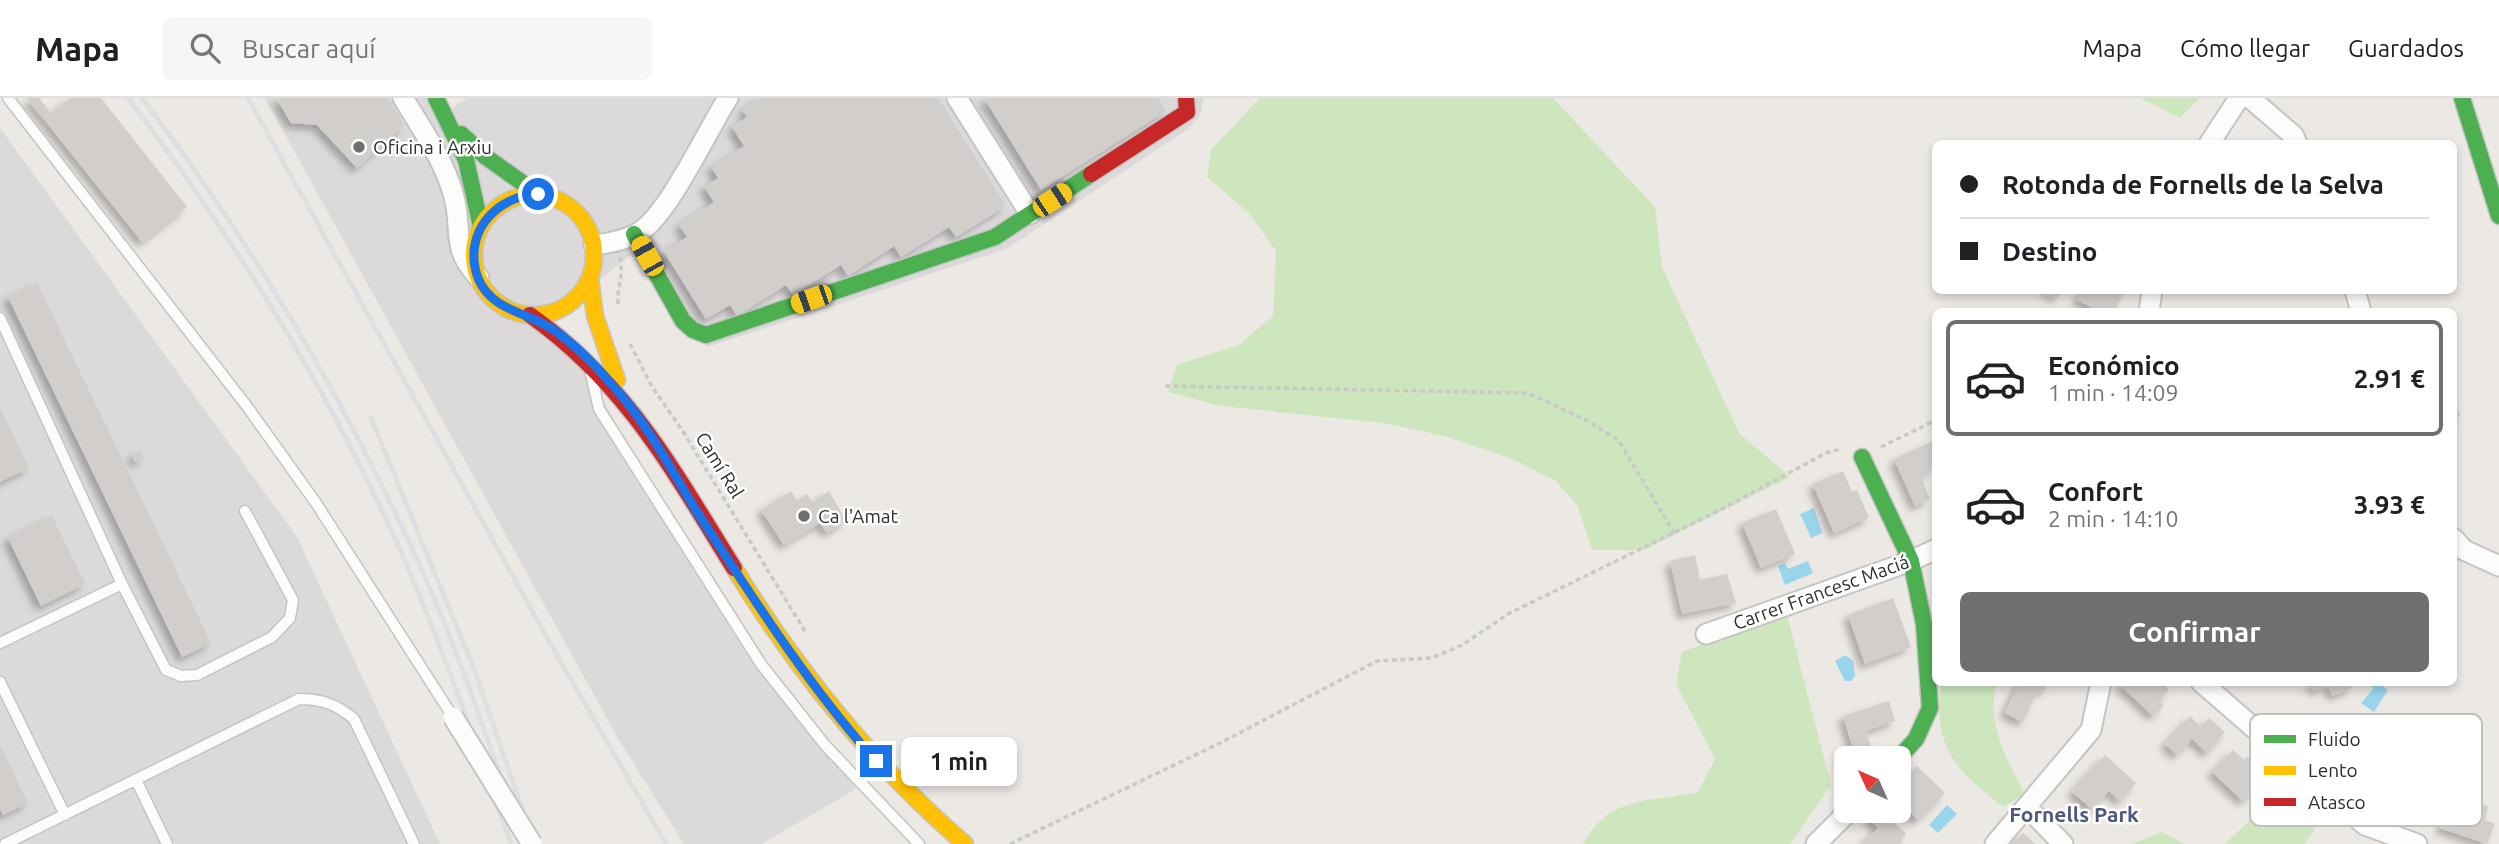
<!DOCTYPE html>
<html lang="es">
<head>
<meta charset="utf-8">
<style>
	body { margin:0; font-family:Ubuntu,sans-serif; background:#f6f6f6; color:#202124; height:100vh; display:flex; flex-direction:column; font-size:26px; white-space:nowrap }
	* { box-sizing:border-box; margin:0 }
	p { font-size:23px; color:#757577 }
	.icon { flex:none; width:38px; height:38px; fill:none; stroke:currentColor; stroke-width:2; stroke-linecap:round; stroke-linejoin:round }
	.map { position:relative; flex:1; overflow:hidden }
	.panel { position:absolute; left:1932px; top:210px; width:525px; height:378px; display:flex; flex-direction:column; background:#fff; border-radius:10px; box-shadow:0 4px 10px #0003 }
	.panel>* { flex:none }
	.guide { position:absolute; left:1932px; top:42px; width:525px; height:154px; border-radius:10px; box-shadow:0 4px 10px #0003; display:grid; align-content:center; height:154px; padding:0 28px; background:#fff }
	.needle { width:46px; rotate:315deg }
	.fabs { position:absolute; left:1834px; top:648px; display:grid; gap:14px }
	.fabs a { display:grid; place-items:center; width:77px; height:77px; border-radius:10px; background:#fff; box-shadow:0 4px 10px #0003; font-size:35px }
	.end { position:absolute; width:32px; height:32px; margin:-16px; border:9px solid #1a73e8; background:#fff; box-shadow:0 0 0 4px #fff }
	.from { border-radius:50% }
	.bubble { position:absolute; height:49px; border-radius:10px; background:#fff; box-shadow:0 4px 10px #0003; font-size:23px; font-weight:700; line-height:49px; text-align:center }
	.car { position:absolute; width:21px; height:42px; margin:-21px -10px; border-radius:9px; box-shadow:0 0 5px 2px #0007; background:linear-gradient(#f5c518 24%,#345 0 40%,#f5c518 0 76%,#345 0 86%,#f5c518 0) }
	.guide b { display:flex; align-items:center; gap:24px; height:66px; font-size:26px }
	.guide b+b { border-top:2px solid #e0e0e0 }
	.guide i { width:18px; height:18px; background:#202124 }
	ul { padding:12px 0 0; list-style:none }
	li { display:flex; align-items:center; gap:21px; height:116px; margin:0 14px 10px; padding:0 14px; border:4px solid transparent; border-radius:10px }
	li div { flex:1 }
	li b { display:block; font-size:26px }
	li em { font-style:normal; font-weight:700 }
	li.active { border-color:#706f6e }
	li>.icon { width:63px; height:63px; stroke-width:1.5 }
	.cta { display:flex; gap:14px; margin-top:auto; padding:14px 28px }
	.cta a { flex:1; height:80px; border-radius:10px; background:#706f6e; color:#fff; font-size:28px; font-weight:700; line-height:80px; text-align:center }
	header { display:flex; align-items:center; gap:42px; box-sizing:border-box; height:98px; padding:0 35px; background:#fff; border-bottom:2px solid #e0e0e0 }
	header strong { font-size:33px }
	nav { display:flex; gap:38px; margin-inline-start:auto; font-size:24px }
	.search { width:490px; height:63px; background:#f6f6f6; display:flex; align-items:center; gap:18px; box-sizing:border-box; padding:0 24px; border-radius:10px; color:#757577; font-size:26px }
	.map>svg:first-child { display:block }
	.industrial { fill:#dcd9db }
	.green { fill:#cee6be }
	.water { fill:#99d6ec }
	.building { fill:#d1cecb; filter:url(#shadow) }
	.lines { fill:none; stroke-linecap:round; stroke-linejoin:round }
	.lane-casing { stroke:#c5c4c5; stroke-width:13 }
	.street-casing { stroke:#c5c4c5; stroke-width:23 }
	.fast-casing { stroke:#c5c4c5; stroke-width:19 }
	.slow-casing { stroke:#c5c4c5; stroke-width:19 }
	.jam-casing { stroke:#c5c4c5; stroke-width:19 }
	.path { stroke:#c9c9c8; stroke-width:3.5; stroke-dasharray:5 3.5; stroke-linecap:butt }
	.lane { stroke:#fcfcfb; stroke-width:10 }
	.street { stroke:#fcfcfb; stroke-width:19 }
	.fast { stroke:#4caf50; stroke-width:16 }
	.slow { stroke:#ffc107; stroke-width:16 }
	.jam { stroke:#c62828; stroke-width:16 }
	.rail { stroke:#dfdfe1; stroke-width:5 }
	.street-bridge-casing { stroke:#c5c4c5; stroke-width:23; stroke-linecap:butt }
	.street-bridge { stroke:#fcfcfb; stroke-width:19 }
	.route { stroke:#1a73e8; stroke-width:9 }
	.poi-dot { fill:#706f6e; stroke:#fff; stroke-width:2.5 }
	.labels { text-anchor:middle; stroke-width:5; stroke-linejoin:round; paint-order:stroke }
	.poi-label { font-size:19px; fill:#2e2e2e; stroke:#fff; text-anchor:start }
	.street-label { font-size:19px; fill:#2e2e2e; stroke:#fff }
	.neighbourhood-label { font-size:21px; font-weight:bold; fill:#4d5680; stroke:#fff }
	.key { fill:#fff; stroke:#c0c0c0; stroke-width:2 }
	.key-label { font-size:19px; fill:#2e2e2e }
</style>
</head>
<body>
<header>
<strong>Mapa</strong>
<div class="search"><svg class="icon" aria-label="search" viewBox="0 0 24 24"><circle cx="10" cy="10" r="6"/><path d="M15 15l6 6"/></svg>Buscar aquí</div>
<nav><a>Mapa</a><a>Cómo llegar</a><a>Guardados</a></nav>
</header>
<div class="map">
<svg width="2499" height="746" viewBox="0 0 2499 746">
	<defs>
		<filter id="shadow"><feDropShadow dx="-5" dy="5" stdDeviation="3.5" flood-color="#0004"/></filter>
	</defs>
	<rect width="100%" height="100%" fill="#ece8e4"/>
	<!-- industrial -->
	<path class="industrial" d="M265,0h171l9,15 22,-15h737l-4,18 -12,13 -182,120 -298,98 -77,-92 -79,63 190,313 114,158 -95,55h-77l-68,-109z
		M0,30l297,409 143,307h-440z"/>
	<!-- green -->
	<path class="green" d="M1260,0h293l102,109 7,60 77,166 51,44 -146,73h-52l-15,-45 -21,-24 -48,-24 -63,-21 -62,-13 -162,-17 -53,-14 9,-27 62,-20 34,-29 3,-65 -26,-37 -43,-37 4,-27z
		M2141,0h59l-20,20z
		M1787,517l44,170 -41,59h-207c28,-50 66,-41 115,-52l17,-33 -39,-75 6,-32z
		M1941,585h56c-12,40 10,76 28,111l-22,13c-49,-39 -70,-58 -62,-124z
		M2281,694l15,4 15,10 3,25 -10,13h-80z
		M2162,734l23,12h-54z"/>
	<!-- water -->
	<path class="water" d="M1814,410l8,25 -11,5 -11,-24z
		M1808,463l5,12 -28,12 -7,-19 7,-3 3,6z
		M1845,557l8,6 2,15 -4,5h-6l-10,-20z
		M2368,585h10l10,7 -14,22 -13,-9 12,-14z
		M1947,707l10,9 -19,19 -9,-8z"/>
	<!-- building -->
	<path class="building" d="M27,0h12l12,15 19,-15h31l86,109 -45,35z
		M276,0h112l16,27 -47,43 -40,-43 -26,-2z
		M760,0h178l68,108 -50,31 -7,-10 -48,30 -7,-11 -46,30 -7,-11 -48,30 -7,-10 -49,31 -7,-11 -24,14 -42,-67 23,-15 -8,-12 35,-23 -10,-15 14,-9 -7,-11 33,-21 -12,-19 15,-10 -5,-7z
		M984,0h174l8,13 -125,79z
		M37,185l174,360 -29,14 -174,-360z
		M2040,192h21l-3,8z
		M2082,192h43l-11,22h-13l-24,-12z
		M2454,298l6,20 -6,2z
		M0,310l29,60 -29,14z
		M1936,342v16l-5,2 5,5 -14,17 8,19 -15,7 -21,-47z
		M140,352l4,9 -9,3 -3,-7z
		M1843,373l9,21 5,-2 12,28 -35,15 -21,-49z
		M791,393l6,10 10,-7 5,8 17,-11 17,30 -19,12 -7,-10 -36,22 -23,-35z
		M1776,411l19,45 -34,14 -19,-45z
		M52,418l33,68 -44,22 -33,-68z
		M1695,457l5,25 27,-6 9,29 -54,11 -12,-53z
		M1893,500l18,49 -46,17 -17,-49z
		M2019,584h27l-1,9 -7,-2 -15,33 -18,-9z
		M2122,584h40l7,8 -10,11 5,4 -11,11 -32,-30z
		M2310,584h40l2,6 -20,8 -4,-11 -14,6z
		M1889,603l6,20 -29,10 6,19 -17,5 -12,-39z
		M2190,618l11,11 8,-9 16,14 -18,21 -15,-14 -15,16 -12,-11z
		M0,648l28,57 -25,12 -3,-6z
		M2233,652l11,10 3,-4 9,8 -6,6 12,12 -19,19 -31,-29z
		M2105,657l31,28 -16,18 -11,-10 -17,18 -20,-17z
		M1917,668l28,27 -27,27 -19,-19 10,-12 -8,-7z
		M2456,694l32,15 -3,13 10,4 -8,20 -47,-16z
		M1876,712h5l25,24 -7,10h-37l16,-16 -10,-10z
		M2023,735l7,6 5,5h-23z"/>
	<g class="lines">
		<!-- lane casing -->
		<g class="lane-casing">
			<path id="lane" d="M8,0l241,311 67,94 137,214
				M0,220l122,266 44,86 15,6 16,-1 75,-38 18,-19 3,-18 -48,-89
				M591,276l8,35 162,255 64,81 94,99
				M0,545l122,-59
				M0,584l65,133
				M136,682l31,64
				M5,746l294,-145c23,0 37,5 55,20l60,125"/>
		</g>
		<!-- street casing -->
		<g class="street-casing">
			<path id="street" d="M403,0c19,31 40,61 50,95 11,37 -4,53 26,85
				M957,0l73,116
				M2250,0l44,38 3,8
				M2209,46l30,-46
				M594,147c16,-2 34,-5 47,-14 29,-20 66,-100 87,-133
				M2355,192l6,22
				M2149,214l3,-22
				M2454,441l10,11 35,16
				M1706,536l205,-73 25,-12
				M2201,584l164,143 52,19
				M2028,710l35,36
				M1816,746l34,-34
				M1995,746l96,-114 10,-48"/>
		</g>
		<!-- fast casing -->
		<g class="fast-casing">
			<path id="fast" d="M436,0l30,62 15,67
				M2462,0l37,118
				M461,36l25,23 52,37
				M634,136l49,87 10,9 13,5 289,-98 96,-63
				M1862,359l49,104 13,63 6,84 -14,31 -17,19"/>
		</g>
		<!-- slow casing -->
		<g class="slow-casing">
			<path id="slow" d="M474 157a60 60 0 1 1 120 0a60 60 0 1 1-120 0Z
				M590,180l5,38 22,64
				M734,470c64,104 138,196 231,276"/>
		</g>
		<!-- jam casing -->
		<g class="jam-casing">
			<path id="jam" d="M1091,76l96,-62 -1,-14
				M530,217c97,69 143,155 204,253"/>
		</g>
		<!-- path -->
		<path class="path" d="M618,206c-1,-19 6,-25 2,-47
			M630,246l21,41 33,48 122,200
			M1165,288l363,7 60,28 31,20 55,92
			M1881,349l55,-27
			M1010,746l210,-101 157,-82 55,-3 30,-13 46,-31 212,-104 106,-57 15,-4"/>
		<!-- lane -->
		<use href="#lane" class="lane"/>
		<!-- street -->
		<use href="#street" class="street"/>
		<!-- fast -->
		<use href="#fast" class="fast"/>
		<!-- slow -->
		<use href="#slow" class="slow"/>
		<!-- jam -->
		<use href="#jam" class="jam"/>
		<!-- rail -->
		<path class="rail" d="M128,0c106,140 201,292 273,454 42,95 75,194 110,292
			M142,0c105,138 194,287 267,444 46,98 80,200 114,302
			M248,0l303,547 115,199
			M371,320l104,253 59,173"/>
		<!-- street-bridge casing -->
		<g class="street-bridge-casing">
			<path id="street-bridge" d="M453,619l79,127"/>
		</g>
		<!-- street-bridge -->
		<use href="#street-bridge" class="street-bridge"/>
	</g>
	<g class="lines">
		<!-- route -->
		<path class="route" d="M538,96c-43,2 -76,40 -60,84 14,35 54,34 80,55 26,19 47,43 67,67 28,34 49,75 72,112 56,86 110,172 179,249"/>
	</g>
	<!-- markers -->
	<g class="poi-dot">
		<circle cx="359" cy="49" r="7"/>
		<circle cx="804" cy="418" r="7"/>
	</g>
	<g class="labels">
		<!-- poi labels -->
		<g class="poi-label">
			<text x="373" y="56">Oficina i Arxiu</text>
			<text x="818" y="425">Ca l'Amat</text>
		</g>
		<!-- street labels -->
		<g class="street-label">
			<text transform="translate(720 367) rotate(58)" y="7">Camí Ral</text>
			<text transform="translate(1821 494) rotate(-20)" y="7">Carrer Francesc Maciá</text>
		</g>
		<!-- neighbourhood labels -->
		<g class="neighbourhood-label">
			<text x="2074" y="724">Fornells Park</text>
		</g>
	</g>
	<!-- legend -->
	<rect x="2250" y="616" width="232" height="112" rx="10" class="key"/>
	<rect x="2264" y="637" width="32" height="8" fill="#4caf50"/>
	<rect x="2264" y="668" width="32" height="9" fill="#ffc107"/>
	<rect x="2264" y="700" width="32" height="8" fill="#c62828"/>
	<g class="key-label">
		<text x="2308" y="648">Fluido</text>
		<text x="2308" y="679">Lento</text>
		<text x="2308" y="711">Atasco</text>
	</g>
</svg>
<div class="fabs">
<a><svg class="needle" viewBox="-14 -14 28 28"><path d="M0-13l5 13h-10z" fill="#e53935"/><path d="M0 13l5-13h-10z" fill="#757577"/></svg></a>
</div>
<i class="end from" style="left:538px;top:96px"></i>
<i class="end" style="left:876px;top:663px"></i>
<div class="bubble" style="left:901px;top:639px;width:116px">1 min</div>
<i class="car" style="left:1052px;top:102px;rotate:57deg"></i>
<i class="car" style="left:647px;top:158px;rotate:331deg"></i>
<i class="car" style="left:811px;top:201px;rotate:251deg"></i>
<div class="guide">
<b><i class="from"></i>Rotonda de Fornells de la Selva</b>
<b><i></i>Destino</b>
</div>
<section class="panel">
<ul>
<li class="active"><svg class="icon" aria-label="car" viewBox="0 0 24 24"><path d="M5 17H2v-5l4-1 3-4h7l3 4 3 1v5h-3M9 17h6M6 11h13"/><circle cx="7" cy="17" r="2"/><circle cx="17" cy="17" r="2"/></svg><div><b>Económico</b><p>1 min · 14:09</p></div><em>2.91 €</em></li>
<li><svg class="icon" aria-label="car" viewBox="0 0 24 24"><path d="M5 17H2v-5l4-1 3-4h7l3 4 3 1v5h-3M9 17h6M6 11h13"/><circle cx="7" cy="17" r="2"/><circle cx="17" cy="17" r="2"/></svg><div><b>Confort</b><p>2 min · 14:10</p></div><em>3.93 €</em></li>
</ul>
<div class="cta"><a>Confirmar</a></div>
</section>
</div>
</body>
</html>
